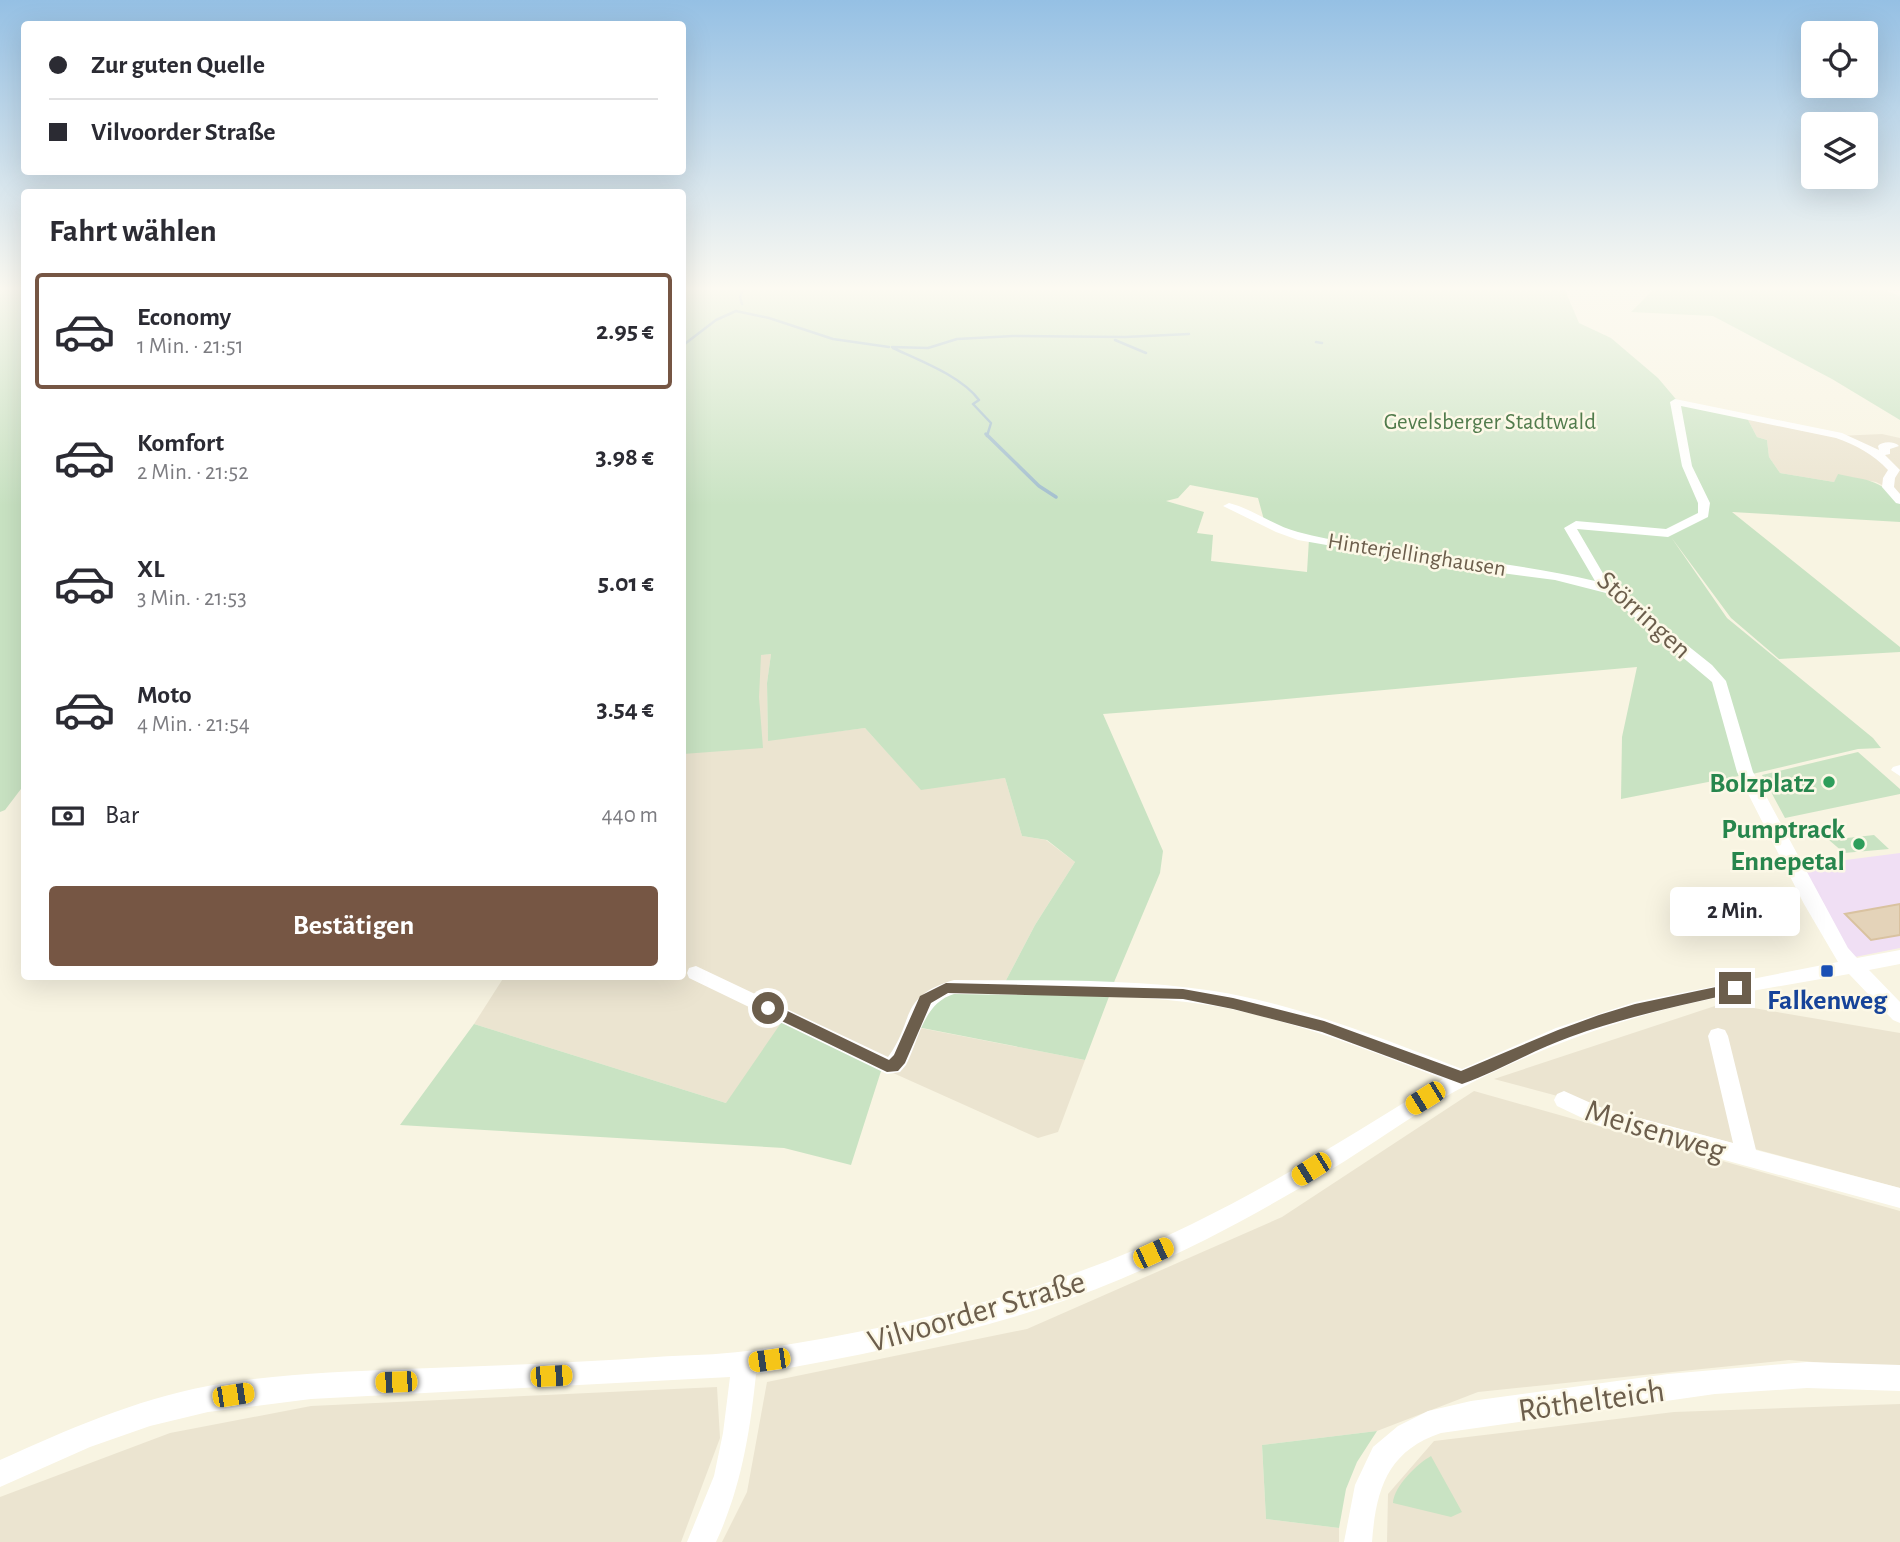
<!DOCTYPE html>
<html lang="de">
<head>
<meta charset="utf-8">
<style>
	body { margin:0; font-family:"Alegreya Sans",sans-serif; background:#f2f2f3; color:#2b2b33; height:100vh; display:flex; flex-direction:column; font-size:26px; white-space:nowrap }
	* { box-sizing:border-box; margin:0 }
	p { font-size:23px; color:#7c7c81 }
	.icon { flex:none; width:38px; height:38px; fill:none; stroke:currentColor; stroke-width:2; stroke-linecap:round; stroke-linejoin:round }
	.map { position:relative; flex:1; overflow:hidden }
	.drawer { position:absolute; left:21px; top:189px; width:665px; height:791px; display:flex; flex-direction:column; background:#fff; border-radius:7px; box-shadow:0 7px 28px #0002 }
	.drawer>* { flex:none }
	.banner { position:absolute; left:21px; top:21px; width:665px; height:154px; border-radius:7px; box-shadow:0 7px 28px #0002; display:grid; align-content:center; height:154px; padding:0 28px; background:#fff }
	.controls { position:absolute; left:1801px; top:21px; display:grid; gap:14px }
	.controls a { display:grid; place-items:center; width:77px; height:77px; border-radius:7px; background:#fff; box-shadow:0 7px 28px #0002; font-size:35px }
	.end { position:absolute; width:32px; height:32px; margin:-16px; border:9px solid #6c5e4c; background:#fff; box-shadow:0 0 0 4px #fff }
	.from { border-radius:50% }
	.bubble { position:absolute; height:49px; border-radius:7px; background:#fff; box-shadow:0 7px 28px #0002; font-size:23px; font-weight:700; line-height:49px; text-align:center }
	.car { position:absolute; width:21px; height:42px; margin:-21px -10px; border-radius:9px; box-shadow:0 0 5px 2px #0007; background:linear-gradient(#f5c518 24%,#345 0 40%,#f5c518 0 76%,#345 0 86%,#f5c518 0) }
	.banner b { display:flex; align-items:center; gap:24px; height:66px; font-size:26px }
	.banner b+b { border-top:2px solid #e1e1e2 }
	.banner i { width:18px; height:18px; background:#2b2b33 }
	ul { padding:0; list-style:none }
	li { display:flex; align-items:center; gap:21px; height:116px; margin:0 14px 10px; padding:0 14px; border:4px solid transparent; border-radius:7px }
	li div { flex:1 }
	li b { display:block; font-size:26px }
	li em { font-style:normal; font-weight:700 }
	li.active { border-color:#765644 }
	li>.icon { width:63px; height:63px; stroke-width:1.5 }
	h2 { padding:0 28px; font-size:32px; line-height:84px }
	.pay { display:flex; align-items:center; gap:18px; height:77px; padding:0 28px; font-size:26px }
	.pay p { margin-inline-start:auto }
	.action { display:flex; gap:14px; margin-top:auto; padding:14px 28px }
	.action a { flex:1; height:80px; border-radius:7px; background:#765644; color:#fff; font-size:28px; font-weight:700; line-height:80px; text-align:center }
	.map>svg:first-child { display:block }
	.residential { fill:#ebe4d0 }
	.education { fill:#f0dff4 }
	.green { fill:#c9e3c3 }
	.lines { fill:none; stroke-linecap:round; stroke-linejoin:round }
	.stream-far1 { stroke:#a2bece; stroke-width:2.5 }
	.stream { stroke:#a2bece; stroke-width:3.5 }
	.building { fill:#e4d3b9; stroke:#d9c2a0; stroke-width:2 }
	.minor { fill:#fff; fill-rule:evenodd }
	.route { fill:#6c5e4c }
	.leisure-dot { fill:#2e9e5b; stroke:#fcf8e7; stroke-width:2.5 }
	.transit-dot { fill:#1a4fb4; stroke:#fcf8e7; stroke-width:2.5 }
	.labels { text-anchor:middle; stroke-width:5; stroke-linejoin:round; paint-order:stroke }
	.far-park-label { font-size:23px; fill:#517b4c; stroke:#fcf8e7 }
	.far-street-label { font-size:23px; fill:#6c5e4c; stroke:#fcf8e7 }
	.street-label { font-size:28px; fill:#6c5e4c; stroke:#fcf8e7 }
	.leisure-label { font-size:28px; font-weight:bold; fill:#27864d; stroke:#fcf8e7; text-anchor:end }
	.transit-label { font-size:28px; font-weight:bold; fill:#164399; stroke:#fcf8e7 }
	.near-street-label { font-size:33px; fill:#6c5e4c; stroke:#fcf8e7 }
</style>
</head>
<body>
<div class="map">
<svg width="1900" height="1542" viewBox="0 0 1900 1542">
	<rect width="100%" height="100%" fill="#f8f4e2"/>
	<!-- residential -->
	<path class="residential" d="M1747,418l91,18 44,-2 18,4v56l-24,-12 -38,-7 -4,7 -54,-9 -11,-16 -2,-17 -10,-3z
		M771,654l-4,29 1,57 97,-12 56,61 84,-11 17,58 24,4 29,22 -40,63 -32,61 -93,40 175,34 -27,72 -20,6 -156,-70 -156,35 -252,-79 30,-47 178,-1v-112l4,-1 -4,-37 1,-165z
		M1724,1003l176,30v155l-406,-109z
		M1474,1091l426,120v158l-111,-9 -311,32 -101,39 -115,14 4,74 73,9v14h-617l25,-50 20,-110 260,-53 255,-112z
		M717,1387l3,51 -39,104h-681v-45l170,-64 141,-27z
		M1900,1404v138h-513l1,-48 46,-53 240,-29z"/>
	<!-- education -->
	<path class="education" d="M1900,853v95l-45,9 -13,-15 -43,-76z"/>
	<!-- green -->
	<path class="green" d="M0,290h24v495l-19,25 -5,2z
		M682,290h883l14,33 32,15 47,40 22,26 67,14 10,19 10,3 2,17 11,16 54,9 4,-8c31,7 39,4 62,28v20l-168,-10 168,135v5l-121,7 -48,-41 -60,-81 56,81 146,120 8,10 -23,1 -110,26 -26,-94 -12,-13 -99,-78 -22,-31 -3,1 19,27 -72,-17 -72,-7 -163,-28 -21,-7 -13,-8 -6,-22 -68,-13 -12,13 -12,3 38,11 -7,21 16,2 -2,26 96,11 2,-33c54,9 109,21 164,28 45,5 89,7 132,23l100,78 12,13 27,94 -123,24 1,-62 15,-70c-178,15 -355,34 -534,47l60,137 -3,22 -48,114 -109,-1 32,-61 40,-63 -28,-22 -25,-4 -17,-58 -84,12 -56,-62 -97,13 -1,-58 4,-29 -10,1 -2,42 4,51 -80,6z
		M1653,290h230l17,6v124l-68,-41 -119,-63 -82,-4z
		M1858,752l42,37v5l-115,24 -23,-43z
		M1874,835l15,14 -45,4 -15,-13z
		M944,993l166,1 -25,66 -168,-33z
		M783,1020l99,48 -31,97 -67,-17 -384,-23 74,-101 252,79z
		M1377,1431l-20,31 -11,27 -7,39 -73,-9 -4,-74z
		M1431,1456l31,56 -11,5 -58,-14c1,-17 24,-39 38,-47z"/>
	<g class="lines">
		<!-- stream-far1 -->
		<path class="stream-far1" d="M742,304l-2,-7 3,-7
			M1115,340l31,13
			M1316,342l6,1
			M682,346l34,-26 20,-9 33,7 64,21 56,8
			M892,347l36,1 29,-9 56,-3 112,1 64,-3
			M893,348c28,13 68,28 86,52l-6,4 18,19 -4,13"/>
		<!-- stream -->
		<path class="stream" d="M986,434l53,52 17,11"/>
	</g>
	<!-- building -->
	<path class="building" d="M1900,904v31l-29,5 -26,-26z"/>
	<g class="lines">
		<!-- minor -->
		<path class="minor" d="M1675,399l167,34 37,17 -1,-4c4,-5 17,-5 21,0l-9,3v5l-5,1 15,15 -5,8 -1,9 6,7v10l-4,-1 -14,-16 1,-9 5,-8c-15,-16 -32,-25 -52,-32l-155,-32 11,60 18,37 -2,14 -40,20 -91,-8 31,53 104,83 14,16 27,91 95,176 9,10 43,-8v14l-31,6 31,32v21l-7,-3 -44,-46c-71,13 -144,23 -214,44 -56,16 -112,39 -164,65 -44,22 -85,52 -126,78 -72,44 -146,85 -224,118 -117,49 -241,73 -365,95 -6,59 -15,114 -40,168h-29l27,-66 9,-43 7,-56 -419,22 -103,13 -58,14 -60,21 -90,40v-27c67,-30 134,-60 208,-74 64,-12 131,-14 197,-17 83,-3 167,-6 251,-12 30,-2 61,-2 91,-6 152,-22 306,-59 445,-127 87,-42 168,-95 251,-145 -74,-29 -150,-59 -228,-73 -86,-14 -174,-10 -261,-12 -31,9 -35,46 -48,71l-6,7 -13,2 -198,-96 -2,-5 2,-5 7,-2 192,91c27,-36 10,-61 66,-77 87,1 174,-2 260,11 85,14 167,47 248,78l94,-41 79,-26 203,-40 -34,-58 -67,-132 -25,-90 -106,-89 -51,-13 -114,-15 -143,-25 -22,-8 -53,-26 6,-3c24,6 45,23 69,29 97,25 200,25 297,49l-31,-53 12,-7 90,8 32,-16v-10l-16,-37 -12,-64z
			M1900,765v11l-9,-6 2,-3z
			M1718,1028l7,2 3,6 28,114 144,38v20l-303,-83 -40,-19 -3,-6 3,-6 7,-3 38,17 131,35 -25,-107 3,-6z
			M1807,1362l93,3v26l-93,-3 -92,6 -274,39c-54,18 -65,57 -69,109h-28l11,-57 18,-38 25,-21 30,-15 43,-10 197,-27z"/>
	</g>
	<!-- sky -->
	<linearGradient id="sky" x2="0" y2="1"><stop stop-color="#95c0e4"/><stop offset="0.57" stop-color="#fcfaf2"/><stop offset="1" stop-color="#fcfaf2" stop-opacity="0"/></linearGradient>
	<rect width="1900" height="506" fill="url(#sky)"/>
	<!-- route -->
	<path class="route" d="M946,983l237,6 50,9 91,23 137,50 97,-41 41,-15 36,-11 100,-21 7,5 -7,5c-56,13 -111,24 -165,44 -37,13 -71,34 -108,47l-140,-52 -89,-23 -50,-10 -235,-6 -17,10 -26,60 -7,8 -11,1 -124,-60 -2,-4 7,-5 5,1 116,56 5,-5 26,-59z"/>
	<!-- markers -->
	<g class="leisure-dot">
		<circle cx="1829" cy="782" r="7"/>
		<circle cx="1859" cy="844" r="7"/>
	</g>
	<rect class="transit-dot" x="1820" y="964" width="14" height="14" rx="3.5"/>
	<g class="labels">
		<!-- far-park labels -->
		<g class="far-park-label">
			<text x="1490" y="429">Gevelsberger Stadtwald</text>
		</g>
		<!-- far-street labels -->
		<g class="far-street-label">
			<text transform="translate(1417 554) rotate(9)" y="8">Hinterjellinghausen</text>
		</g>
		<!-- street labels -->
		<g class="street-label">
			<text transform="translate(1645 614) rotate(42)" y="10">Störringen</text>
		</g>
		<!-- leisure labels -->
		<g class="leisure-label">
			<text x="1815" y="792">Bolzplatz</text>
			<text x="1845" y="838">Pumptrack<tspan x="1845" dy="32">Ennepetal</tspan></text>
		</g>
		<!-- transit labels -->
		<g class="transit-label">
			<text x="1827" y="1009">Falkenweg</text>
		</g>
		<!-- near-street labels -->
		<g class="near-street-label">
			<text transform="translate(1656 1129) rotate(17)" y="12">Meisenweg</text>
			<text transform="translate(976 1310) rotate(-16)" y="12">Vilvoorder Straße</text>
			<text transform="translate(1591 1399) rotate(-8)" y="12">Röthelteich</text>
		</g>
	</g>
</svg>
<div class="controls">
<a><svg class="icon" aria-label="locate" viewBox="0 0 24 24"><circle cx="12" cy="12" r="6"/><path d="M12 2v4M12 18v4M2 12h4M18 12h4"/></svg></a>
<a><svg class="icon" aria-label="layers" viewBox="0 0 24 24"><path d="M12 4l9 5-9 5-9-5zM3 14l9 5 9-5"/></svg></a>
</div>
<i class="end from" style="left:768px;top:1008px"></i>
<i class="end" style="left:1735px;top:988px"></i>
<div class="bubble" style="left:1670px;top:887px;width:130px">2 Min.</div>
<i class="car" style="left:1425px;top:1098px;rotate:238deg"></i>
<i class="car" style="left:1311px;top:1169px;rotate:238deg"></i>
<i class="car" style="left:1153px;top:1253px;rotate:65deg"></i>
<i class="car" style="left:769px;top:1360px;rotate:262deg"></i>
<i class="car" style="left:551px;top:1376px;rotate:87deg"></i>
<i class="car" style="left:396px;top:1382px;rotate:268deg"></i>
<i class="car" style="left:233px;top:1395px;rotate:81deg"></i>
<div class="banner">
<b><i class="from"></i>Zur guten Quelle</b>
<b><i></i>Vilvoorder Straße</b>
</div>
<section class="drawer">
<h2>Fahrt wählen</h2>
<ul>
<li class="active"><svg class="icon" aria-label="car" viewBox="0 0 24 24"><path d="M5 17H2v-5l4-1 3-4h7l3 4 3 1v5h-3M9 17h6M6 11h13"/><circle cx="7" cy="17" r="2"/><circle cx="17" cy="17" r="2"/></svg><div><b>Economy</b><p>1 Min. · 21:51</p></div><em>2.95 €</em></li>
<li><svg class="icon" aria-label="car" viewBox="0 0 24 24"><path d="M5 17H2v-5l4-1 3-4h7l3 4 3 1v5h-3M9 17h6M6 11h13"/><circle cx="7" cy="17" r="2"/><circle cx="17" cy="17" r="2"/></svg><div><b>Komfort</b><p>2 Min. · 21:52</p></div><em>3.98 €</em></li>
<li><svg class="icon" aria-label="car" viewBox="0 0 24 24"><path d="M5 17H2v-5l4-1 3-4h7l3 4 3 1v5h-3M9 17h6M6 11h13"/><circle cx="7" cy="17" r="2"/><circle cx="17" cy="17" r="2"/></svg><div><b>XL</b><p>3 Min. · 21:53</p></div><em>5.01 €</em></li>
<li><svg class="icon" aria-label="car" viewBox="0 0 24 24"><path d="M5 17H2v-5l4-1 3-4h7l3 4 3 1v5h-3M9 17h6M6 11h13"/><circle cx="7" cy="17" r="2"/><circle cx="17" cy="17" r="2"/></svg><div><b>Moto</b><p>4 Min. · 21:54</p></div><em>3.54 €</em></li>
</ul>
<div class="pay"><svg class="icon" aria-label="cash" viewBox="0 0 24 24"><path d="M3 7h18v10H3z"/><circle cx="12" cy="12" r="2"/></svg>Bar<p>440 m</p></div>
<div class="action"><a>Bestätigen</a></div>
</section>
</div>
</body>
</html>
